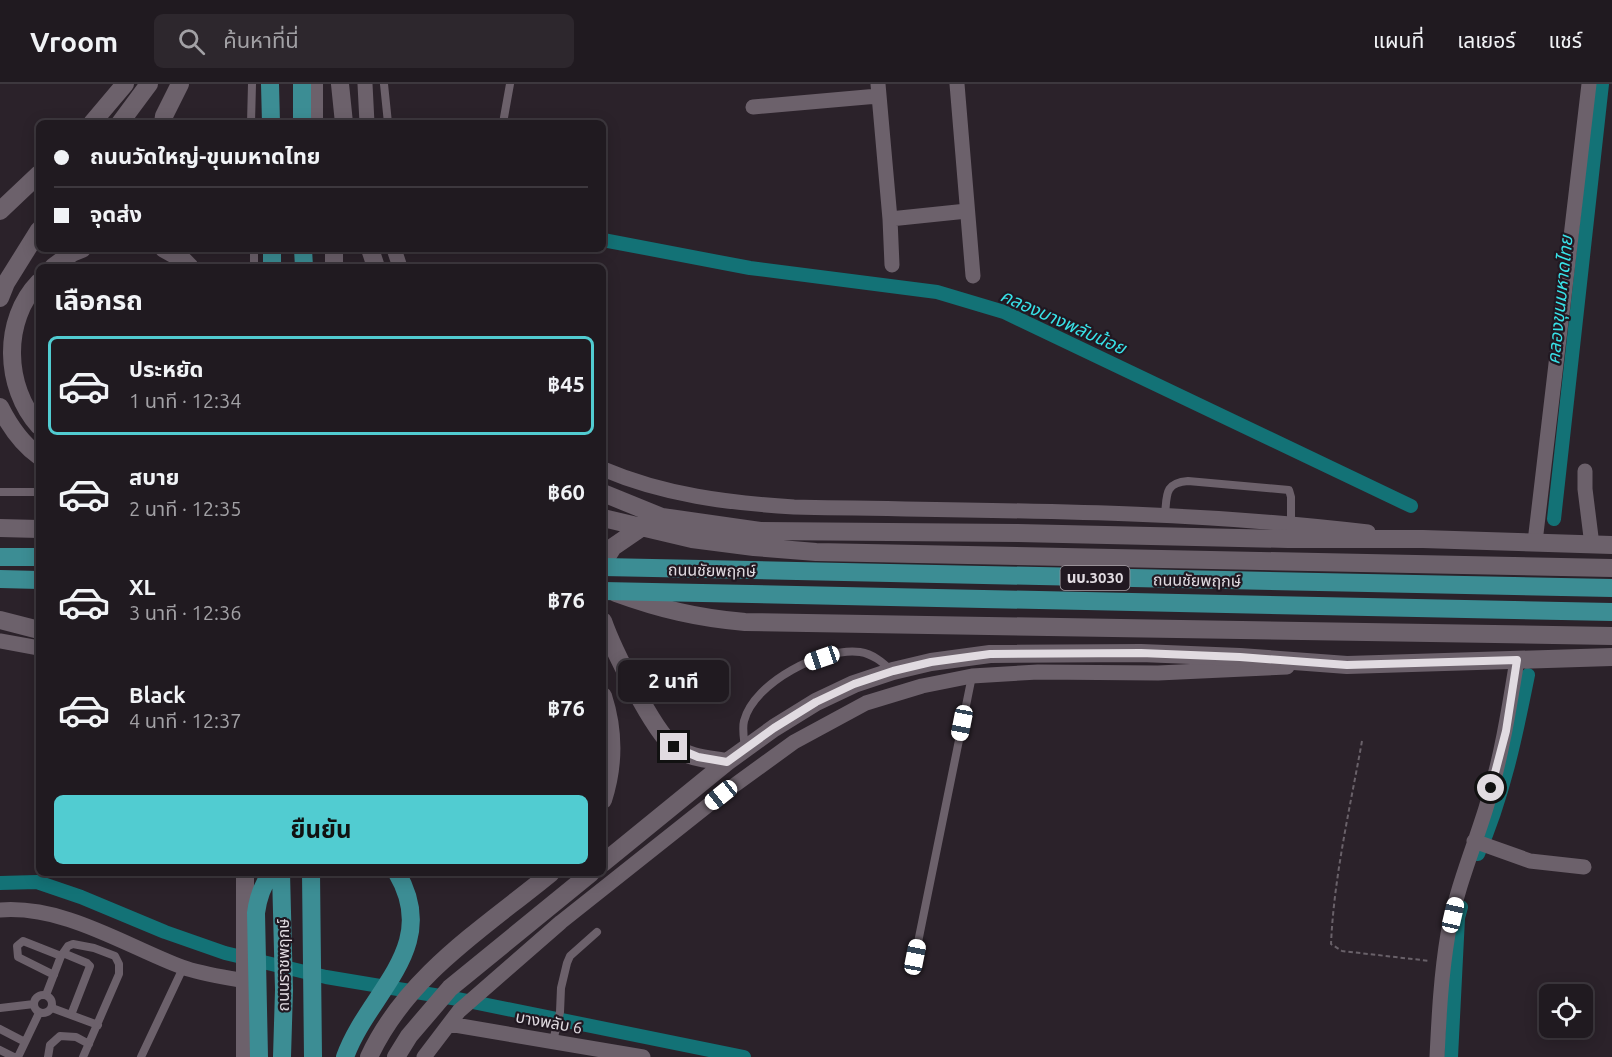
<!DOCTYPE html>
<html lang="th">
<head>
<meta charset="utf-8">
<style>
	body { margin:0; font-family:Ubuntu,"Noto Sans Thai",sans-serif; background:#2d272d; color:#f1f3f6; height:100vh; display:flex; flex-direction:column; font-size:22px; white-space:nowrap }
	* { box-sizing:border-box; margin:0 }
	p { font-size:20px; color:#a2a1a5 }
	.icon { flex:none; width:33px; height:33px; fill:none; stroke:currentColor; stroke-width:2; stroke-linecap:round; stroke-linejoin:round }
	.map { position:relative; flex:1; overflow:hidden }
	.sheet { position:absolute; left:36px; top:180px; width:570px; height:612px; display:flex; flex-direction:column; background:#201a20; border-radius:9px; box-shadow:0 3px 15px #0003,0 0 0 2px #3d383e }
	.sheet>* { flex:none }
	.hud { position:absolute; left:36px; top:36px; width:570px; height:132px; border-radius:9px; box-shadow:0 3px 15px #0003,0 0 0 2px #3d383e; display:grid; align-content:center; height:132px; padding:0 18px; background:#201a20 }
	.fabs { position:absolute; left:1539px; top:900px; display:grid; gap:12px }
	.fabs a { display:grid; place-items:center; width:54px; height:54px; border-radius:9px; background:#201a20; box-shadow:0 3px 15px #0003,0 0 0 2px #3d383e; font-size:30px }
	.end { position:absolute; width:27px; height:27px; margin:-14px; border:8px solid #e1dbe1; background:#111; box-shadow:0 0 0 3px #111 }
	.from { border-radius:50% }
	.bubble { position:absolute; height:42px; border-radius:9px; background:#201a20; box-shadow:0 3px 15px #0003,0 0 0 2px #3d383e; font-size:20px; font-weight:700; line-height:42px; text-align:center }
	.car { position:absolute; width:18px; height:36px; margin:-18px -9px; border-radius:8px; box-shadow:0 0 4px 2px #0007; background:linear-gradient(#fff 24%,#345 0 40%,#fff 0 76%,#345 0 86%,#fff 0) }
	.hud b { display:flex; align-items:center; gap:21px; height:57px; font-size:22px }
	.hud b+b { border-top:2px solid #3d383e }
	.hud i { width:15px; height:15px; background:#f1f3f6 }
	ul { padding:0; list-style:none }
	li { display:flex; align-items:center; gap:18px; height:99px; margin:0 12px 9px; padding:0 6px; border:3px solid transparent; border-radius:9px }
	li div { flex:1 }
	li b { display:block; font-size:22px }
	li em { font-style:normal; font-weight:700 }
	li.current { border-color:#51ccd1 }
	li>.icon { width:54px; height:54px; stroke-width:1.5 }
	h2 { padding:0 18px; font-size:27px; line-height:72px }
	.cta { display:flex; gap:12px; margin-top:auto; padding:12px 18px }
	.cta a { flex:1; height:69px; border-radius:9px; background:#51ccd1; color:#111; font-size:24px; font-weight:700; line-height:69px; text-align:center }
	header { display:flex; align-items:center; gap:36px; box-sizing:border-box; height:84px; padding:0 30px; background:#201a20; border-bottom:2px solid #3d383e }
	header strong { font-size:28px }
	nav { display:flex; gap:33px; margin-inline-start:auto; font-size:21px }
	.search { width:420px; height:54px; background:#2d272d; display:flex; align-items:center; gap:15px; box-sizing:border-box; padding:0 21px; border-radius:9px; color:#a2a1a5; font-size:22px }
	.map>svg:first-child { display:block }
	.lines { fill:none; stroke-linecap:round; stroke-linejoin:round }
	.canal { stroke:#137276; stroke-width:14 }
	.path { stroke:#696169; stroke-width:2; stroke-dasharray:4.5 3; stroke-linecap:butt }
	.lane { stroke:#6c616b; stroke-width:8 }
	.street { stroke:#6c616b; stroke-width:15 }
	.secondary { stroke:#6c616b; stroke-width:18 }
	.primary { stroke:#3c8d94; stroke-width:18 }
	.route { stroke:#e1dbe1; stroke-width:8 }
	.labels { text-anchor:middle; stroke-width:4.5; stroke-linejoin:round; paint-order:stroke }
	.shield { fill:#211821; stroke:#a7a0a7; stroke-width:1.5 }
	.shield-label { font-size:15px; font-weight:bold; fill:#e1dbe1 }
	.street-label { font-size:16px; fill:#e1dbe1; stroke:#211821 }
	.water-label { font-size:18px; font-style:italic; fill:#38e2e8; stroke:#211821 }
</style>
</head>
<body>
<header>
<strong>Vroom</strong>
<div class="search"><svg class="icon" aria-label="search" viewBox="0 0 24 24"><circle cx="10" cy="10" r="6"/><path d="M15 15l6 6"/></svg>ค้นหาที่นี่</div>
<nav><a>แผนที่</a><a>เลเยอร์</a><a>แชร์</a></nav>
</header>
<div class="map">
<svg width="1612" height="973" viewBox="0 0 1612 973">
	<rect width="100%" height="100%" fill="#2b222a"/>
	<g class="lines">
		<!-- canal -->
		<path class="canal" d="M603,156l147,28 187,24 67,20 407,194
			M1554,435l48,-435
			M1478,770c25,-56 38,-119 50,-179
			M0,799l37,-1 44,15 84,35 60,21 101,24 132,22 286,58
			M1451,973l7,-139 3,-11"/>
		<!-- path -->
		<path class="path" d="M1362,657c-12,67 -28,135 -31,203l11,7 88,10"/>
		<!-- lane -->
		<path class="lane" d="M384,0l4,39
			M251,39l1,-39
			M503,39l7,-39
			M254,165v18
			M0,408h39
			M1165,431c2,-20 -1,-32 23,-34l101,9 2,7v26
			M745,664c-1,-9 -3,-19 -1,-27 10,-39 79,-74 116,-69 13,2 22,10 31,18
			M63,869l24,10 3,3 -19,49
			M915,873l57,-281
			M54,891l-36,-18 -1,-11 6,-5 38,15
			M34 920a9 9 0 1 1 18 0a9 9 0 1 1-18 0Z
			M46,911l15,-39 7,-10 5,-2 21,4 21,8 4,8v10l-36,83
			M0,924l34,-4
			M52,924l46,17
			M0,945l25,13
			M553,957l7,-29 1,-24 6,-25 3,-7 27,-24
			M0,966l14,7
			M18,973l21,-44
			M48,973l2,-12 10,-9 16,1 13,7
			M141,973l42,-89"/>
		<!-- street -->
		<path class="street" d="M365,0l2,39
			M878,0l12,135 2,46
			M957,0l16,192
			M753,23l125,-11
			M890,135l77,-8
			M394,165l6,18
			M603,385c61,26 125,34 191,38 191,4 384,2 574,25
			M1585,387v18l7,56
			M1535,458l54,-458
			M0,557l39,7
			M1474,757l56,20 54,6
			M0,826c64,-5 124,35 182,57 19,7 42,10 63,14
			M449,940l194,33
			M424,973l35,-46 102,-89 160,-127 73,-53 72,-39 56,-17 50,-10 66,-4 120,1 129,-6
			M1437,973c2,-41 4,-82 11,-123 8,-44 25,-84 38,-126 15,-49 23,-98 31,-148"/>
		<!-- secondary -->
		<path class="secondary" d="M340,0l4,39
			M92,39l33,-39
			M120,39l29,-39
			M163,39l1,-7 16,-32
			M314,39v-39
			M0,127l39,-37
			M164,165l18,10 8,8
			M370,165l6,18
			M53,183l19,-14 10,-4
			M334,183v-18
			M39,198c-37,38 -35,105 0,144
			M0,214l6,-15 33,-53
			M0,323c9,18 22,37 39,49
			M603,409l59,24 98,14 258,2 270,6h135l189,6
			M603,434l89,21 62,8 62,5 796,16
			M0,444l39,1
			M603,479l10,-16 35,-24
			M616,509c44,16 82,25 129,29l867,14
			M0,536l39,10
			M603,537c9,26 50,110 71,126 14,11 36,12 53,15
			M603,612c11,34 11,70 0,104
			M603,779l124,-101 47,-34 42,-26 38,-18 39,-13 38,-9 59,-8 151,-1 99,4 107,8 265,-8
			M245,789v184
			M369,973c38,-82 115,-129 182,-184
			M396,973l13,-21 41,-48 141,-115"/>
		<!-- primary -->
		<path class="primary" d="M270,0l1,39
			M302,0v39
			M272,165v18
			M303,165l1,18
			M0,473h39
			M603,483l1009,21
			M0,495l39,1
			M603,507l1009,21
			M281,789l3,117 -2,67
			M311,789l2,184
			M259,973l-3,-144c2,-16 6,-27 15,-40
			M345,973c24,-66 96,-109 52,-184"/>
	</g>
	<g class="lines">
		<!-- route -->
		<path class="route" d="M674,663l24,10 29,5 47,-34 42,-26 38,-18 39,-13 38,-9 59,-8 151,-1 99,4 107,8 170,-5 -11,71 -15,57"/>
	</g>
	<g class="labels">
		<!-- shield labels -->
		<rect class="shield" x="1060.5" y="482" width="69" height="24" rx="4.5"/>
		<g class="shield-label">
			<text x="1095" y="499">นบ.3030</text>
		</g>
		<!-- street labels -->
		<g class="street-label">
			<text transform="translate(712 486) rotate(1)" y="6">ถนนชัยพฤกษ์</text>
			<text transform="translate(1197 496) rotate(1)" y="6">ถนนชัยพฤกษ์</text>
			<text transform="translate(283 881) rotate(-90)" y="6">ถนนราชพฤกษ์</text>
			<text transform="translate(549 938) rotate(10)" y="6">บางพลับ 6</text>
		</g>
		<!-- water labels -->
		<g class="water-label">
			<text transform="translate(1560 216) rotate(-84)" y="6">คลองขุนมหาดไทย</text>
			<text transform="translate(1063 238) rotate(24)" y="6">คลองบางพลับน้อย</text>
		</g>
	</g>
</svg>
<div class="fabs">
<a><svg class="icon" aria-label="locate" viewBox="0 0 24 24"><circle cx="12" cy="12" r="6"/><path d="M12 2v4M12 18v4M2 12h4M18 12h4"/></svg></a>
</div>
<i class="end from" style="left:1491px;top:704px"></i>
<i class="end" style="left:674px;top:663px"></i>
<div class="bubble" style="left:618px;top:576px;width:111px">2 นาที</div>
<i class="car" style="left:822px;top:574px;rotate:251deg"></i>
<i class="car" style="left:962px;top:639px;rotate:191deg"></i>
<i class="car" style="left:721px;top:711px;rotate:231deg"></i>
<i class="car" style="left:1453px;top:831px;rotate:13deg"></i>
<i class="car" style="left:915px;top:873px;rotate:11deg"></i>
<div class="hud">
<b><i class="from"></i>ถนนวัดใหญ่-ขุนมหาดไทย</b>
<b><i></i>จุดส่ง</b>
</div>
<section class="sheet">
<h2>เลือกรถ</h2>
<ul>
<li class="current"><svg class="icon" aria-label="car" viewBox="0 0 24 24"><path d="M5 17H2v-5l4-1 3-4h7l3 4 3 1v5h-3M9 17h6M6 11h13"/><circle cx="7" cy="17" r="2"/><circle cx="17" cy="17" r="2"/></svg><div><b>ประหยัด</b><p>1 นาที · 12:34</p></div><em>฿45</em></li>
<li><svg class="icon" aria-label="car" viewBox="0 0 24 24"><path d="M5 17H2v-5l4-1 3-4h7l3 4 3 1v5h-3M9 17h6M6 11h13"/><circle cx="7" cy="17" r="2"/><circle cx="17" cy="17" r="2"/></svg><div><b>สบาย</b><p>2 นาที · 12:35</p></div><em>฿60</em></li>
<li><svg class="icon" aria-label="car" viewBox="0 0 24 24"><path d="M5 17H2v-5l4-1 3-4h7l3 4 3 1v5h-3M9 17h6M6 11h13"/><circle cx="7" cy="17" r="2"/><circle cx="17" cy="17" r="2"/></svg><div><b>XL</b><p>3 นาที · 12:36</p></div><em>฿76</em></li>
<li><svg class="icon" aria-label="car" viewBox="0 0 24 24"><path d="M5 17H2v-5l4-1 3-4h7l3 4 3 1v5h-3M9 17h6M6 11h13"/><circle cx="7" cy="17" r="2"/><circle cx="17" cy="17" r="2"/></svg><div><b>Black</b><p>4 นาที · 12:37</p></div><em>฿76</em></li>
</ul>
<div class="cta"><a>ยืนยัน</a></div>
</section>
</div>
</body>
</html>
